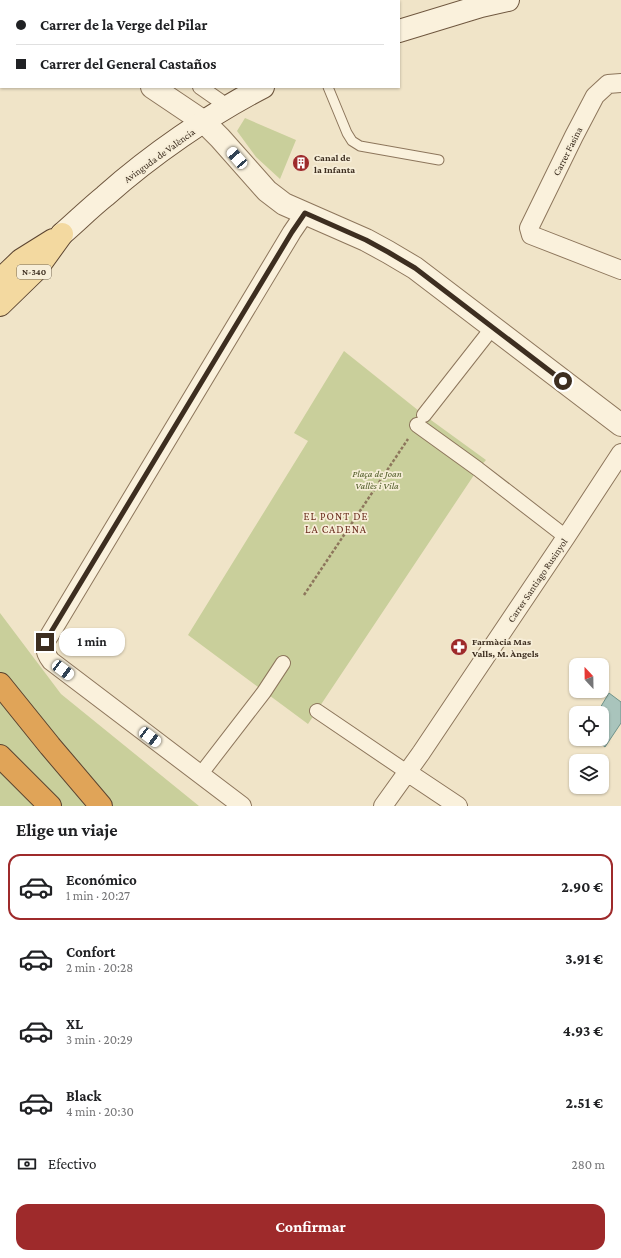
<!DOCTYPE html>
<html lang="es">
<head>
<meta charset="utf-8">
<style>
	body { margin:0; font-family:"Crimson Pro",serif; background:#f2f2f2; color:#202124; height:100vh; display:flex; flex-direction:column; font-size:15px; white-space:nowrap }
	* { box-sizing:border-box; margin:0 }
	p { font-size:13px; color:#757577 }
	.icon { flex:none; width:22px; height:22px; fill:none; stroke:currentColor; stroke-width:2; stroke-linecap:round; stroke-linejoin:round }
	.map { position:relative; height:806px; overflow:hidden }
	.side { display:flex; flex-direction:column; background:#fff; flex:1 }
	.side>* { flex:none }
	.guide { position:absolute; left:0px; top:0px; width:400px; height:88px; box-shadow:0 1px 3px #0004; display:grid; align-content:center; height:88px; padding:0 16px; background:#fff }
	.needle { width:26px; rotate:338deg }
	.tools { position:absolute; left:569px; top:658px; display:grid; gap:8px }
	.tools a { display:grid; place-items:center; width:40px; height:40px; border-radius:8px; background:#fff; box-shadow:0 1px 3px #0004; font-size:20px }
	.end { position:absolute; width:18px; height:18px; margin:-9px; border:5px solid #3d2e20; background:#fff; box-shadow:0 0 0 2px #fff }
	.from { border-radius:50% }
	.bubble { position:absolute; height:28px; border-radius:12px; background:#fff; box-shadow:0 1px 3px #0004; font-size:13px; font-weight:700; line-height:28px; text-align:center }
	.car { position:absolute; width:12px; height:24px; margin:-12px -6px; border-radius:5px; box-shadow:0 0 3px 1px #0007; background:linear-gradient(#fff 24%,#345 0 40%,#fff 0 76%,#345 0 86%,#fff 0) }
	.guide b { display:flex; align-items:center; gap:14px; height:38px; font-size:15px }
	.guide b+b { border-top:1px solid #e0e0e0 }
	.guide i { width:10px; height:10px; background:#202124 }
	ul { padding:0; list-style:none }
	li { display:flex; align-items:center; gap:12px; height:66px; margin:0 8px 6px; padding:0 8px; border:2px solid transparent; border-radius:12px }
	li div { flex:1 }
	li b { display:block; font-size:15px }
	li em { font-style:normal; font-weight:700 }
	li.active { border-color:#9e2a2b }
	li>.icon { width:36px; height:36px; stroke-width:1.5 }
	h2 { padding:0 16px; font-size:18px; line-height:48px }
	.pay { display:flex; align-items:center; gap:10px; height:44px; padding:0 16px; font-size:15px }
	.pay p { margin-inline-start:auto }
	.cta { display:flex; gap:8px; margin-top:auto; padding:8px 16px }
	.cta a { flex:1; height:46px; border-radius:12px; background:#9e2a2b; color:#fff; font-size:16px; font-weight:700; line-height:46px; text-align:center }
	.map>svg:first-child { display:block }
	.green { fill:#c9cf9b }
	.water { fill:#a9c4bc; stroke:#6f938a }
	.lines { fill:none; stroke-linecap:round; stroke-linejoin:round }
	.service-casing { stroke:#8d765c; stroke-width:11 }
	.pedestrian-casing { stroke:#8d765c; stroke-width:16 }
	.minor-casing { stroke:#8d765c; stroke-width:20 }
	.tertiary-casing { stroke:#8d765c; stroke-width:24 }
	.secondary-casing { stroke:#6f573f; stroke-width:24 }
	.primary-casing { stroke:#5b4430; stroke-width:24 }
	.motorway-casing { stroke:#5b4430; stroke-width:24 }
	.path { stroke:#8d765c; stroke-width:2.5; stroke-dasharray:3 2; stroke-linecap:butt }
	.service { stroke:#faf1dc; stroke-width:9 }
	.pedestrian { stroke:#faf1dc; stroke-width:14 }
	.minor { stroke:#faf1dc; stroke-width:18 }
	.tertiary { stroke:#faf1dc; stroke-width:22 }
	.secondary { stroke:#faf1dc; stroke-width:22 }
	.primary { stroke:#f3d9a0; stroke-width:22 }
	.motorway { stroke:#e0a458; stroke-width:22 }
	.route { stroke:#3d2e20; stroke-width:5 }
	.labels { text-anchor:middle; stroke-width:3.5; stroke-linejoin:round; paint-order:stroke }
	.shield { fill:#f7eed8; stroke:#756857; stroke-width:1 }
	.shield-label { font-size:9px; font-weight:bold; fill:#3d2e20 }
	.street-label { font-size:10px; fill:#3d2e20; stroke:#f7eed8 }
	.poi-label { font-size:10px; font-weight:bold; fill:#3d2e20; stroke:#f7eed8; text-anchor:start }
	.park-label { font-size:10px; font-style:italic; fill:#4d5a26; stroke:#f7eed8 }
	.neighbourhood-label { font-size:11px; letter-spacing:1px; fill:#6b2e1e; stroke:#f7eed8 }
</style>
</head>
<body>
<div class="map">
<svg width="621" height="806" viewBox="0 0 621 806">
	<rect width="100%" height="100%" fill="#f0e4c8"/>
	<!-- green -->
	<path class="green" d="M245,118l51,22 -16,39 -24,-22 -19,-26z
		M344,351l80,64 62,45 -8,9 -170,255 -120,-89 120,-194 -14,-8z
		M0,613l61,81 138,112h-199z"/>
	<!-- water -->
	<path class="water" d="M609,693l12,9v21l-16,24 -10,-8h7v-26h-5z"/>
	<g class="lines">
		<!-- service casing -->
		<g class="service-casing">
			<path id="service" d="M328,87l19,46 5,8 8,5 79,14"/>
		</g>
		<!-- pedestrian casing -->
		<g class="pedestrian-casing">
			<path id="pedestrian" d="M64,0l1,1
				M200,87l20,14
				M424,415l69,-88
				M417,425l61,44 88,68
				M317,711l90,61
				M200,775l64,-83 19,-29"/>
		</g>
		<!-- minor casing -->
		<g class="minor-casing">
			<path id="minor" d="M118,1v-1
				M621,83l-13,1 -13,12 -21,40 -45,92 2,7 90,35
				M407,772l51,34
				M242,806l-191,-145c-7,-9 -8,-16 -2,-25l243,-404 13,-19
				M383,806l38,-53 145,-216 55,-84"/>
		</g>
		<!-- tertiary casing -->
		<g class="tertiary-casing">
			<path id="tertiary" d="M21,0l1,1
				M152,87l52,35 16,16 47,53 17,13 82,36 22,12 27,16 206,157"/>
		</g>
		<!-- secondary casing -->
		<g class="secondary-casing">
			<path id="secondary" d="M399,31l82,-25 27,-6
				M62,234c14,-12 28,-26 43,-38 46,-41 104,-81 158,-109"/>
		</g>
		<!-- primary casing -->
		<g class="primary-casing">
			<path id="primary" d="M0,280l21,-20 32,-20
				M0,305l36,-35 26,-36"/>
		</g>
		<!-- motorway casing -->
		<g class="motorway-casing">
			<path id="motorway" d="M0,684l50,62 51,60
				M0,756l50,50"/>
		</g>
		<!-- path -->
		<path class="path" d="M304,595l104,-156"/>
		<!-- service -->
		<use href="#service" class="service"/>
		<!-- pedestrian -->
		<use href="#pedestrian" class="pedestrian"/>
		<!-- minor -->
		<use href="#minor" class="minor"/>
		<!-- tertiary -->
		<use href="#tertiary" class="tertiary"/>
		<!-- secondary -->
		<use href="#secondary" class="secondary"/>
		<!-- primary -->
		<use href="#primary" class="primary"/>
		<!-- motorway -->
		<use href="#motorway" class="motorway"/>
	</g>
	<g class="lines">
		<!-- route -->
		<path class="route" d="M45,642l247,-410 13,-19 61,27 22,12 27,16 148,113"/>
	</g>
	<!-- icons -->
	<defs>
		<g id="building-disc" transform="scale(0.9)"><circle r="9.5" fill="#9e2a2b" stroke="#f7eed8"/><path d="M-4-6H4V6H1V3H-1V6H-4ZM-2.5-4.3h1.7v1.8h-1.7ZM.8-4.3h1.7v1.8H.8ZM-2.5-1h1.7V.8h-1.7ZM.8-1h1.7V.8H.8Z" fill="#fff"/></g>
		<g id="pharmacy-disc" transform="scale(0.9)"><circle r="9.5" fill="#9e2a2b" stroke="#f7eed8"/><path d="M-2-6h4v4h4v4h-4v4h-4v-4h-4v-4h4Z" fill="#fff"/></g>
	</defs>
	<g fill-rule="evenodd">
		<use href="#building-disc" x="301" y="163"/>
		<use href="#pharmacy-disc" x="459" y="647"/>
	</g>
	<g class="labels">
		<!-- shield labels -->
		<rect class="shield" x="17" y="265" width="34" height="14" rx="3"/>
		<g class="shield-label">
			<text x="34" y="275">N-340</text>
		</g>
		<!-- street labels -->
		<g class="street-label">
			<text transform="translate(567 151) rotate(-63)" y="4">Carrer Fasina</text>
			<text transform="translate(159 155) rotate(-36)" y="4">Avinguda de València</text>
			<text transform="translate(537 580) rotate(-56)" y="4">Carrer Santiago Rusinyol</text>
		</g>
		<!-- poi labels -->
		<g class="poi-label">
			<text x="314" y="161">Canal de<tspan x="314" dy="12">la Infanta</tspan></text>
			<text x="472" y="645">Farmàcia Mas<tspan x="472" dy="12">Valls, M. Àngels</tspan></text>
		</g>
		<!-- park labels -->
		<g class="park-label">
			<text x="377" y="477">Plaça de Joan<tspan x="377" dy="12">Vallès i Vila</tspan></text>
		</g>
		<!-- neighbourhood labels -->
		<g class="neighbourhood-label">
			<text x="336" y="520">EL PONT DE<tspan x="336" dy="13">LA CADENA</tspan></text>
		</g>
	</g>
</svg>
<div class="tools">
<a><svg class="needle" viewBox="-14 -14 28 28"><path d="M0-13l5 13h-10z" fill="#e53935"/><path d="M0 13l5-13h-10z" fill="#757577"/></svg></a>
<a><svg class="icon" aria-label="locate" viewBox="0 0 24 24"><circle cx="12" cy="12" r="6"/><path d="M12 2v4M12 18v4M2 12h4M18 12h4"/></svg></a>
<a><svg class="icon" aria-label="layers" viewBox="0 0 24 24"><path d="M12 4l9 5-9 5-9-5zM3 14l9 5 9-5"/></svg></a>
</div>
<i class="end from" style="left:563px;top:381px"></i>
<i class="end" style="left:45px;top:642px"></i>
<div class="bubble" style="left:59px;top:628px;width:66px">1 min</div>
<i class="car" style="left:237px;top:158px;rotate:319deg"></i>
<i class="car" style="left:63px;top:670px;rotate:127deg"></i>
<i class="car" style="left:150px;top:737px;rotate:127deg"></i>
<div class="guide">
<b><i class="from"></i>Carrer de la Verge del Pilar</b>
<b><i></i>Carrer del General Castaños</b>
</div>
</div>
<section class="side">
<h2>Elige un viaje</h2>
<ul>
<li class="active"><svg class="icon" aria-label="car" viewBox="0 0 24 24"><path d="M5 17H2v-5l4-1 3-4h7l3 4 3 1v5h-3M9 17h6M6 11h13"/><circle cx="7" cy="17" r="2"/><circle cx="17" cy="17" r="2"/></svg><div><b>Económico</b><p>1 min · 20:27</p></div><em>2.90 €</em></li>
<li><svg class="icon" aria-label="car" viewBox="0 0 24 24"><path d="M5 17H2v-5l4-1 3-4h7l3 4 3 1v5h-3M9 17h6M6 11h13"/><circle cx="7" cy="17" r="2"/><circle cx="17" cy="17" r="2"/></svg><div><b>Confort</b><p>2 min · 20:28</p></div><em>3.91 €</em></li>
<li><svg class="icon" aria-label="car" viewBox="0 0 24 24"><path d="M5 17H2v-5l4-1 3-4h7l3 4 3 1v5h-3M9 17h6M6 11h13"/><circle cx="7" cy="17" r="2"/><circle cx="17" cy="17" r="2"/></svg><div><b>XL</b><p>3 min · 20:29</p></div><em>4.93 €</em></li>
<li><svg class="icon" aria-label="car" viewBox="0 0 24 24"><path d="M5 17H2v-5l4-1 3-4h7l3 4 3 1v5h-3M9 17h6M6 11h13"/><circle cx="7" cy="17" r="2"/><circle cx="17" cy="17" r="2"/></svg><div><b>Black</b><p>4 min · 20:30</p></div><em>2.51 €</em></li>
</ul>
<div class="pay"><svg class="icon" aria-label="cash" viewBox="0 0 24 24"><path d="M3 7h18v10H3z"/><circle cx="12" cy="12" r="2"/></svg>Efectivo<p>280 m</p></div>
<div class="cta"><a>Confirmar</a></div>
</section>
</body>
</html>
